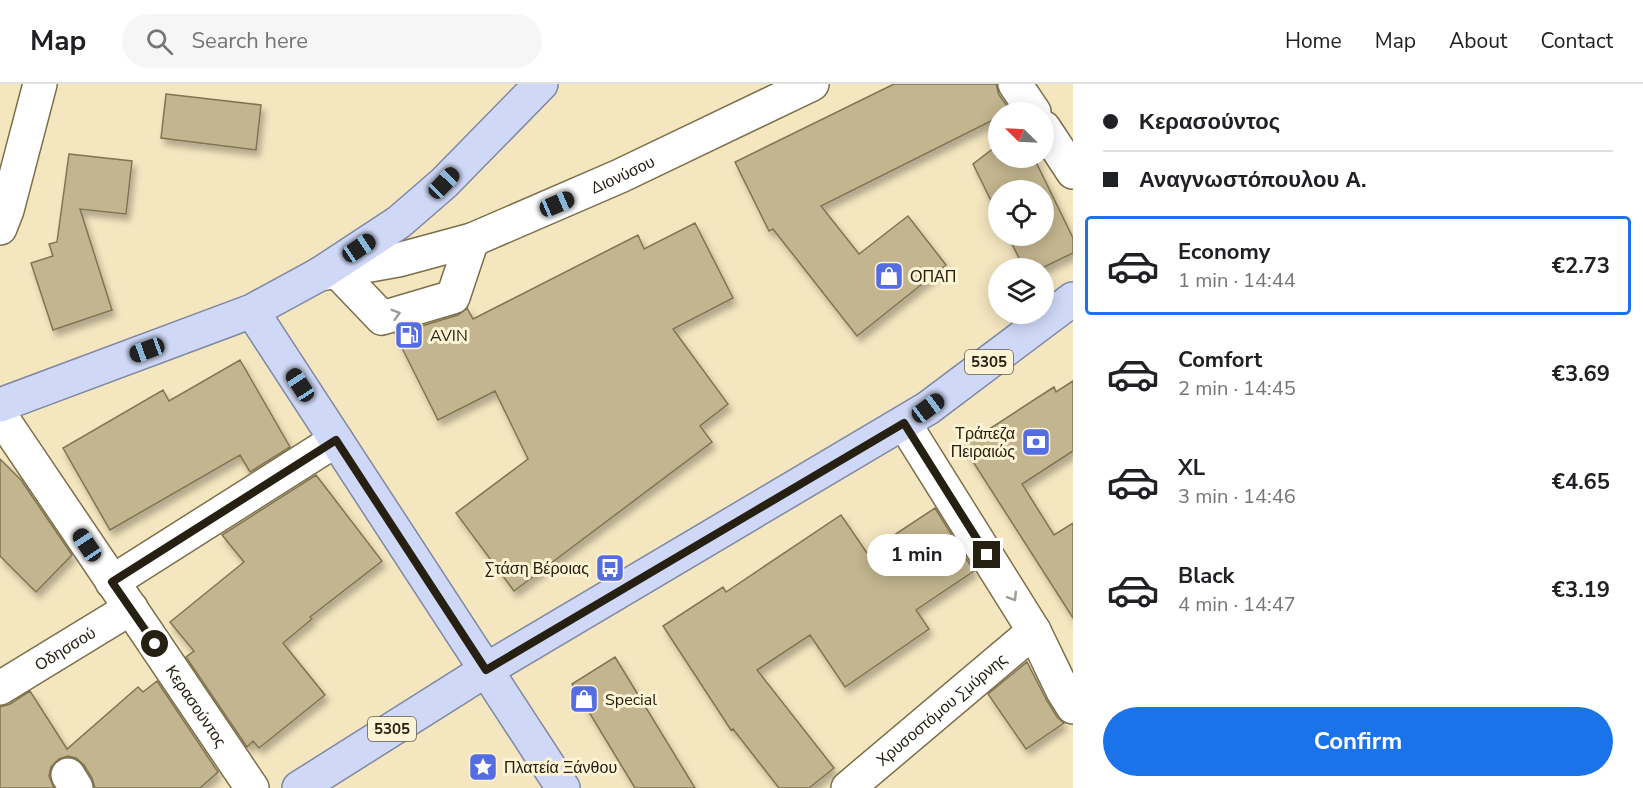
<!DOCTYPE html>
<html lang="en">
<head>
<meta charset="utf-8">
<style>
	body { margin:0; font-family:"Nunito Sans",sans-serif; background:#f6f6f6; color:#202124; height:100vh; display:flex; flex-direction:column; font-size:22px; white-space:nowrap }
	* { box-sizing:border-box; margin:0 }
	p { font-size:20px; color:#757577 }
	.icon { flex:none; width:33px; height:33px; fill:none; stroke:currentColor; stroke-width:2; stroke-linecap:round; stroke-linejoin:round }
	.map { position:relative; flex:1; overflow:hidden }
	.panel { display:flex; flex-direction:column; background:#fff; width:570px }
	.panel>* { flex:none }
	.guide { display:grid; align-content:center; height:132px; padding:0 30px; background:#fff }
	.needle { width:39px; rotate:294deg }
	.buttons { position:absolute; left:988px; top:18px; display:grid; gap:12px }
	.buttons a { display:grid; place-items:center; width:66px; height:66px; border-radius:50%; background:#fff; box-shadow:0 3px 15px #0003; font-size:30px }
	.end { position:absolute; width:27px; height:27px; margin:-14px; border:8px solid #252011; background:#fff; box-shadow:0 0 0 3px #fff }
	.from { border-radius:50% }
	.bubble { position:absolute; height:42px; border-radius:21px; background:#fff; box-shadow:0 3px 15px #0003; font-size:20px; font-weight:700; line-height:42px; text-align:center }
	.car { position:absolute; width:18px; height:36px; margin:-18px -9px; border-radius:8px; box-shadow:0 0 4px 2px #0007; background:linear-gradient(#222 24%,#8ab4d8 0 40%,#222 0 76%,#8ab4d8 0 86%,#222 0) }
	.guide b { display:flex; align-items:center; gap:21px; height:57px; font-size:22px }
	.guide b+b { border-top:2px solid #e0e0e0 }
	.guide i { width:15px; height:15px; background:#202124 }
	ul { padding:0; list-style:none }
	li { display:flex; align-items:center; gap:18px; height:99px; margin:0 12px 9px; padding:0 18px; border:3px solid transparent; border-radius:6px }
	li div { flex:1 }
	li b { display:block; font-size:22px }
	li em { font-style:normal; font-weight:700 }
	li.on { border-color:#1a73e8 }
	li>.icon { width:54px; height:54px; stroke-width:1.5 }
	.button { display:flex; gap:12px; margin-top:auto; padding:12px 30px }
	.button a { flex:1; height:69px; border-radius:36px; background:#1a73e8; color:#fff; font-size:24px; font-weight:700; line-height:69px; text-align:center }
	header { display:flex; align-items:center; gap:36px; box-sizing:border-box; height:84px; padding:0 30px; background:#fff; border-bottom:2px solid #e0e0e0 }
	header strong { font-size:28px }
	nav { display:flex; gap:33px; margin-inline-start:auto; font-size:21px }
	.search { width:420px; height:54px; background:#f6f6f6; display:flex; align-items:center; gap:15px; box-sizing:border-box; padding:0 21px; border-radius:33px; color:#757577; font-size:22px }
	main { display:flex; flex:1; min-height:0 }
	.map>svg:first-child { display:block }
	.building { fill:#c2b58f; stroke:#817551; stroke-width:1.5; filter:url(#shadow) }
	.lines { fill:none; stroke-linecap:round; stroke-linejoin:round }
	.minor-casing { stroke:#7a6e4b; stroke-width:36 }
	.major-casing { stroke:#7f87a3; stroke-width:36 }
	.minor { stroke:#fff; stroke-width:33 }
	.major { stroke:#cfd9f7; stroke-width:33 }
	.oneway { stroke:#9d9b94 }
	.route { stroke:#252011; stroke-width:8 }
	.labels { text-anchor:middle; stroke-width:6; stroke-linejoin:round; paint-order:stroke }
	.shield { fill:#fef3d4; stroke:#665f4c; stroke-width:1.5 }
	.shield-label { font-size:15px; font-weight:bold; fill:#252011 }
	.street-label { font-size:16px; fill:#252011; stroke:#fef3d4 }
	.poi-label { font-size:16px; fill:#252011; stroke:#fef3d4; text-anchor:start }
</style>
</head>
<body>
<header>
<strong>Map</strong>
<div class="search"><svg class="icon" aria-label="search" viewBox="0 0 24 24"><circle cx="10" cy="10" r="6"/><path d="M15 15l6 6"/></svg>Search here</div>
<nav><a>Home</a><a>Map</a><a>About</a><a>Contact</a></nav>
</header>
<main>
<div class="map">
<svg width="1073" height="704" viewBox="0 0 1073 704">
	<defs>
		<filter id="shadow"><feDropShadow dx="3.5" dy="6" stdDeviation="3" flood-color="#0004"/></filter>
	</defs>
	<rect width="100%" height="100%" fill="#f4e6bf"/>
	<!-- building -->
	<path class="building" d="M894,0h102l3,11 12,16 -12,1v5l-178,89 38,48 49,-38 38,49 -89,71 -84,-107 -4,2 -34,-69z
		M166,10l95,11 -5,45 -95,-12z
		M999,60v14h35l39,80v15l-31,15h-18l-16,-32h36v-46h-45v27l-26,-53z
		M69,70l63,7 -6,53 -46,-5 32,101 -59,20 -22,-67 22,-7 -4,-12 8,-2z
		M695,139l38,75 -60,31 55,75 -28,22 12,16 -198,149 -58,-78 72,-54 -33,-68 -57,29 -43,-86 63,-19 9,-7 6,11 165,-84 6,14z
		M240,276l50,87 -40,25 -10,-17 -130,75 -47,-82 100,-58 6,11z
		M1073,297v70l-51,33 32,51 19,-12v95l-110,-172 91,-59 2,5z
		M0,375l21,21 51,75 -36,37 -36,-36z
		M316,391l66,86 -72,56 2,2 -29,24 42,52 -66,53 -6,-7 -6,6 -61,-90 8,-6 -24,-29 74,-60 -22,-27z
		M935,424l39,63 -58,39 13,19 -84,58 -35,-52 -53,35 77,98 -25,20h-30l-46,-59 -2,1 -68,-104 60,-39 3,5 115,-77 26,38z
		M615,573l80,131h-60l-63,-104z
		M1027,578l20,39 10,16 7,6 -38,26 -38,-55z
		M157,597l61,91 -18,16h-105l-3,-10 -8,-13 -8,-7 -8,-2 -9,3 -8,8 -2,9 5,12h-54v-81l10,-3 20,-13 37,58 71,-62 5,5z"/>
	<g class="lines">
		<!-- minor casing -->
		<g class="minor-casing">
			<g id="minor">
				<path d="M1015,0l19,28"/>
				<path d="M1044,44l29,44"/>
				<path d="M0,144l7,-18 33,-126"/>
				<path d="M337,187l45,47 71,-21 19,-57"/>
				<path id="s1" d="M320,190l78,-14 74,-20 148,-64 192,-92"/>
				<path id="s2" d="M0,331l252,373"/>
				<path d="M904,339l130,208 29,60 10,16"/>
				<path d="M112,498l224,-142"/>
				<path id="s3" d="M0,604l131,-80"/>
				<path d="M68,691l8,13"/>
				<path id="s4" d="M848,704l186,-157"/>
			</g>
		</g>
		<!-- major casing -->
		<g class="major-casing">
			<path id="major" d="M252,227l311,477
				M0,321l252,-94 68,-37 79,-52 45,-39 97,-99
				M299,704l187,-118 442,-262 145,-109"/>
		</g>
		<!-- minor -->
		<use href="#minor" class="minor"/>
		<!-- major -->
		<use href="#major" class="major"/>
	</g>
	<!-- one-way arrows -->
	<defs><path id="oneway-chevron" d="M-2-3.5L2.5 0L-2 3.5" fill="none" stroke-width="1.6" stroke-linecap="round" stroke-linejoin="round" transform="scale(1.5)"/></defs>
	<g class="oneway">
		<use href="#oneway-chevron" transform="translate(396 230) rotate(-16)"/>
		<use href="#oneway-chevron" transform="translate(1013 513) rotate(58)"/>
	</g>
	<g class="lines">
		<!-- route -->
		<path class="route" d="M155,560l-43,-62 224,-142 150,230 418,-247 83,132"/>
	</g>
	<!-- icons -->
	<defs>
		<g id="shop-square" transform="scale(1.5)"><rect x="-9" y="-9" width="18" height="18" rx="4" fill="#546de3" stroke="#fef3d4"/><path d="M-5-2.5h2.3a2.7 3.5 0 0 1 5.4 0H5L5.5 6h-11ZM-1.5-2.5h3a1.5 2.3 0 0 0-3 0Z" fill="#fff"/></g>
		<g id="fuel-square" transform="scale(1.5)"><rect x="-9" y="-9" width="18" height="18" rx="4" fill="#546de3" stroke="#fef3d4"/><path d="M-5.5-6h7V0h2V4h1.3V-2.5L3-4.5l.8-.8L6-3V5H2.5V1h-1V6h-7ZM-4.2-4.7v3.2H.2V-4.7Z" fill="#fff"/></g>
		<g id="bank-square" transform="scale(1.5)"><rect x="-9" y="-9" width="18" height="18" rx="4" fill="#546de3" stroke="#fef3d4"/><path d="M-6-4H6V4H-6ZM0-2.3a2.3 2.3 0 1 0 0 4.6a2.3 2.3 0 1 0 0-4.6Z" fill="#fff"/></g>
		<g id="bus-square" transform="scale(1.5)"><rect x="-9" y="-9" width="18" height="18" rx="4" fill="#546de3" stroke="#fef3d4"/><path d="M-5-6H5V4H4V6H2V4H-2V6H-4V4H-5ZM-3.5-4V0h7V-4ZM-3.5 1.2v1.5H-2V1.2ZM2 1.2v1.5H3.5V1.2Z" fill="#fff"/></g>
		<g id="sight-square" transform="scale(1.5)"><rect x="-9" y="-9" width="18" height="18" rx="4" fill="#546de3" stroke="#fef3d4"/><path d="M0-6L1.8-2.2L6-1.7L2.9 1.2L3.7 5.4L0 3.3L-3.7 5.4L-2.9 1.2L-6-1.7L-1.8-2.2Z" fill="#fff"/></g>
	</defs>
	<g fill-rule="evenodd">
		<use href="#shop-square" x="889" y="192"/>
		<use href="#fuel-square" x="409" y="251"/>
		<use href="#bank-square" x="1036" y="358"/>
		<use href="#bus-square" x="610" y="484"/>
		<use href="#shop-square" x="584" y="615"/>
		<use href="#sight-square" x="483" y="683"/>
	</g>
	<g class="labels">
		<!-- shield labels -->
		<g class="shield">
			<rect x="965" y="266" width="48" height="24" rx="4.5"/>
			<rect x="368" y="633" width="48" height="24" rx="4.5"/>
		</g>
		<g class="shield-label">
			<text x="989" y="283">5305</text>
			<text x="392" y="650">5305</text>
		</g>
		<!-- street labels -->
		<g class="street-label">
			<text dy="6" stroke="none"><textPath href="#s1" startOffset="320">Διονύσου</textPath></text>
			<text dy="6" stroke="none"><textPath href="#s3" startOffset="76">Οδησσού</textPath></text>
			<text dy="6" stroke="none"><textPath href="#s2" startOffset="351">Κερασούντος</textPath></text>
			<text dy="6" stroke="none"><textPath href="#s4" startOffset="122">Χρυσοστόμου Σμύρνης</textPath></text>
		</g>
		<!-- poi labels -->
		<g class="poi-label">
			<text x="910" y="198">ΟΠΑΠ</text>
			<text x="430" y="257">AVIN</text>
			<text x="1015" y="355" text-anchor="end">Τράπεζα<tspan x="1015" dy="18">Πειραιώς</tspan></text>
			<text x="589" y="490" text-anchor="end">Στάση Βέροιας</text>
			<text x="605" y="621">Special</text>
			<text x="504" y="689">Πλατεία Ξάνθου</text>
		</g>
	</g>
</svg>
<div class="buttons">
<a><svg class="needle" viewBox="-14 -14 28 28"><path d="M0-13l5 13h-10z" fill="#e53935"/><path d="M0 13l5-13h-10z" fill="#757577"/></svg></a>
<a><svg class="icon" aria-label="locate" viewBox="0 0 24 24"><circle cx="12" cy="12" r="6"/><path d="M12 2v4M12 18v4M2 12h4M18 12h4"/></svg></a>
<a><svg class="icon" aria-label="layers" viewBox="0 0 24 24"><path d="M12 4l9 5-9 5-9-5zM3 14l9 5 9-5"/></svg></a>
</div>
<i class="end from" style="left:155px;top:560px"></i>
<i class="end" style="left:987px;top:471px"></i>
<div class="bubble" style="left:867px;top:450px;width:99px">1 min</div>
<i class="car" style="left:444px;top:99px;rotate:44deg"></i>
<i class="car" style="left:557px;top:120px;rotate:67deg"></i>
<i class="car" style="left:359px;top:164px;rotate:56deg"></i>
<i class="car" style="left:147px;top:266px;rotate:250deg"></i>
<i class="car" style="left:300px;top:301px;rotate:327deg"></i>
<i class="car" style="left:928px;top:324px;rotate:53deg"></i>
<i class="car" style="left:87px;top:461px;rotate:326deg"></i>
</div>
<section class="panel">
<div class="guide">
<b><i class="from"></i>Κερασούντος</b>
<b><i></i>Αναγνωστόπουλου Α.</b>
</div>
<ul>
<li class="on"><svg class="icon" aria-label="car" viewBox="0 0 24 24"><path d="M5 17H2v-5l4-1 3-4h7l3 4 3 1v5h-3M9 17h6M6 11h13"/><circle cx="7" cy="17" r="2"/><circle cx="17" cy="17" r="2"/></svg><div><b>Economy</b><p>1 min · 14:44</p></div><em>€2.73</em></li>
<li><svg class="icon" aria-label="car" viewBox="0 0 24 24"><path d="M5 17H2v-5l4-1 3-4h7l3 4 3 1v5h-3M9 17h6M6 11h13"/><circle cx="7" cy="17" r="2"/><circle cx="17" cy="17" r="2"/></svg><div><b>Comfort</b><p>2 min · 14:45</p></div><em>€3.69</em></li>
<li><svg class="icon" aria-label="car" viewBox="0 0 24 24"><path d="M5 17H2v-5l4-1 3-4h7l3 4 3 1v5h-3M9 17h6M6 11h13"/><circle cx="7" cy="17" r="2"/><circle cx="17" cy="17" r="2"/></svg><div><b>XL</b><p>3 min · 14:46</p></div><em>€4.65</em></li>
<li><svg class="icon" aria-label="car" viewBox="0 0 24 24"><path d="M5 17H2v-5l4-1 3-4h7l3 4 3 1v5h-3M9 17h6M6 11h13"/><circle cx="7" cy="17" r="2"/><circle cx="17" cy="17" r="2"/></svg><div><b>Black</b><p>4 min · 14:47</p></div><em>€3.19</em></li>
</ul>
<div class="button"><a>Confirm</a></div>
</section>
</main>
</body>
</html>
